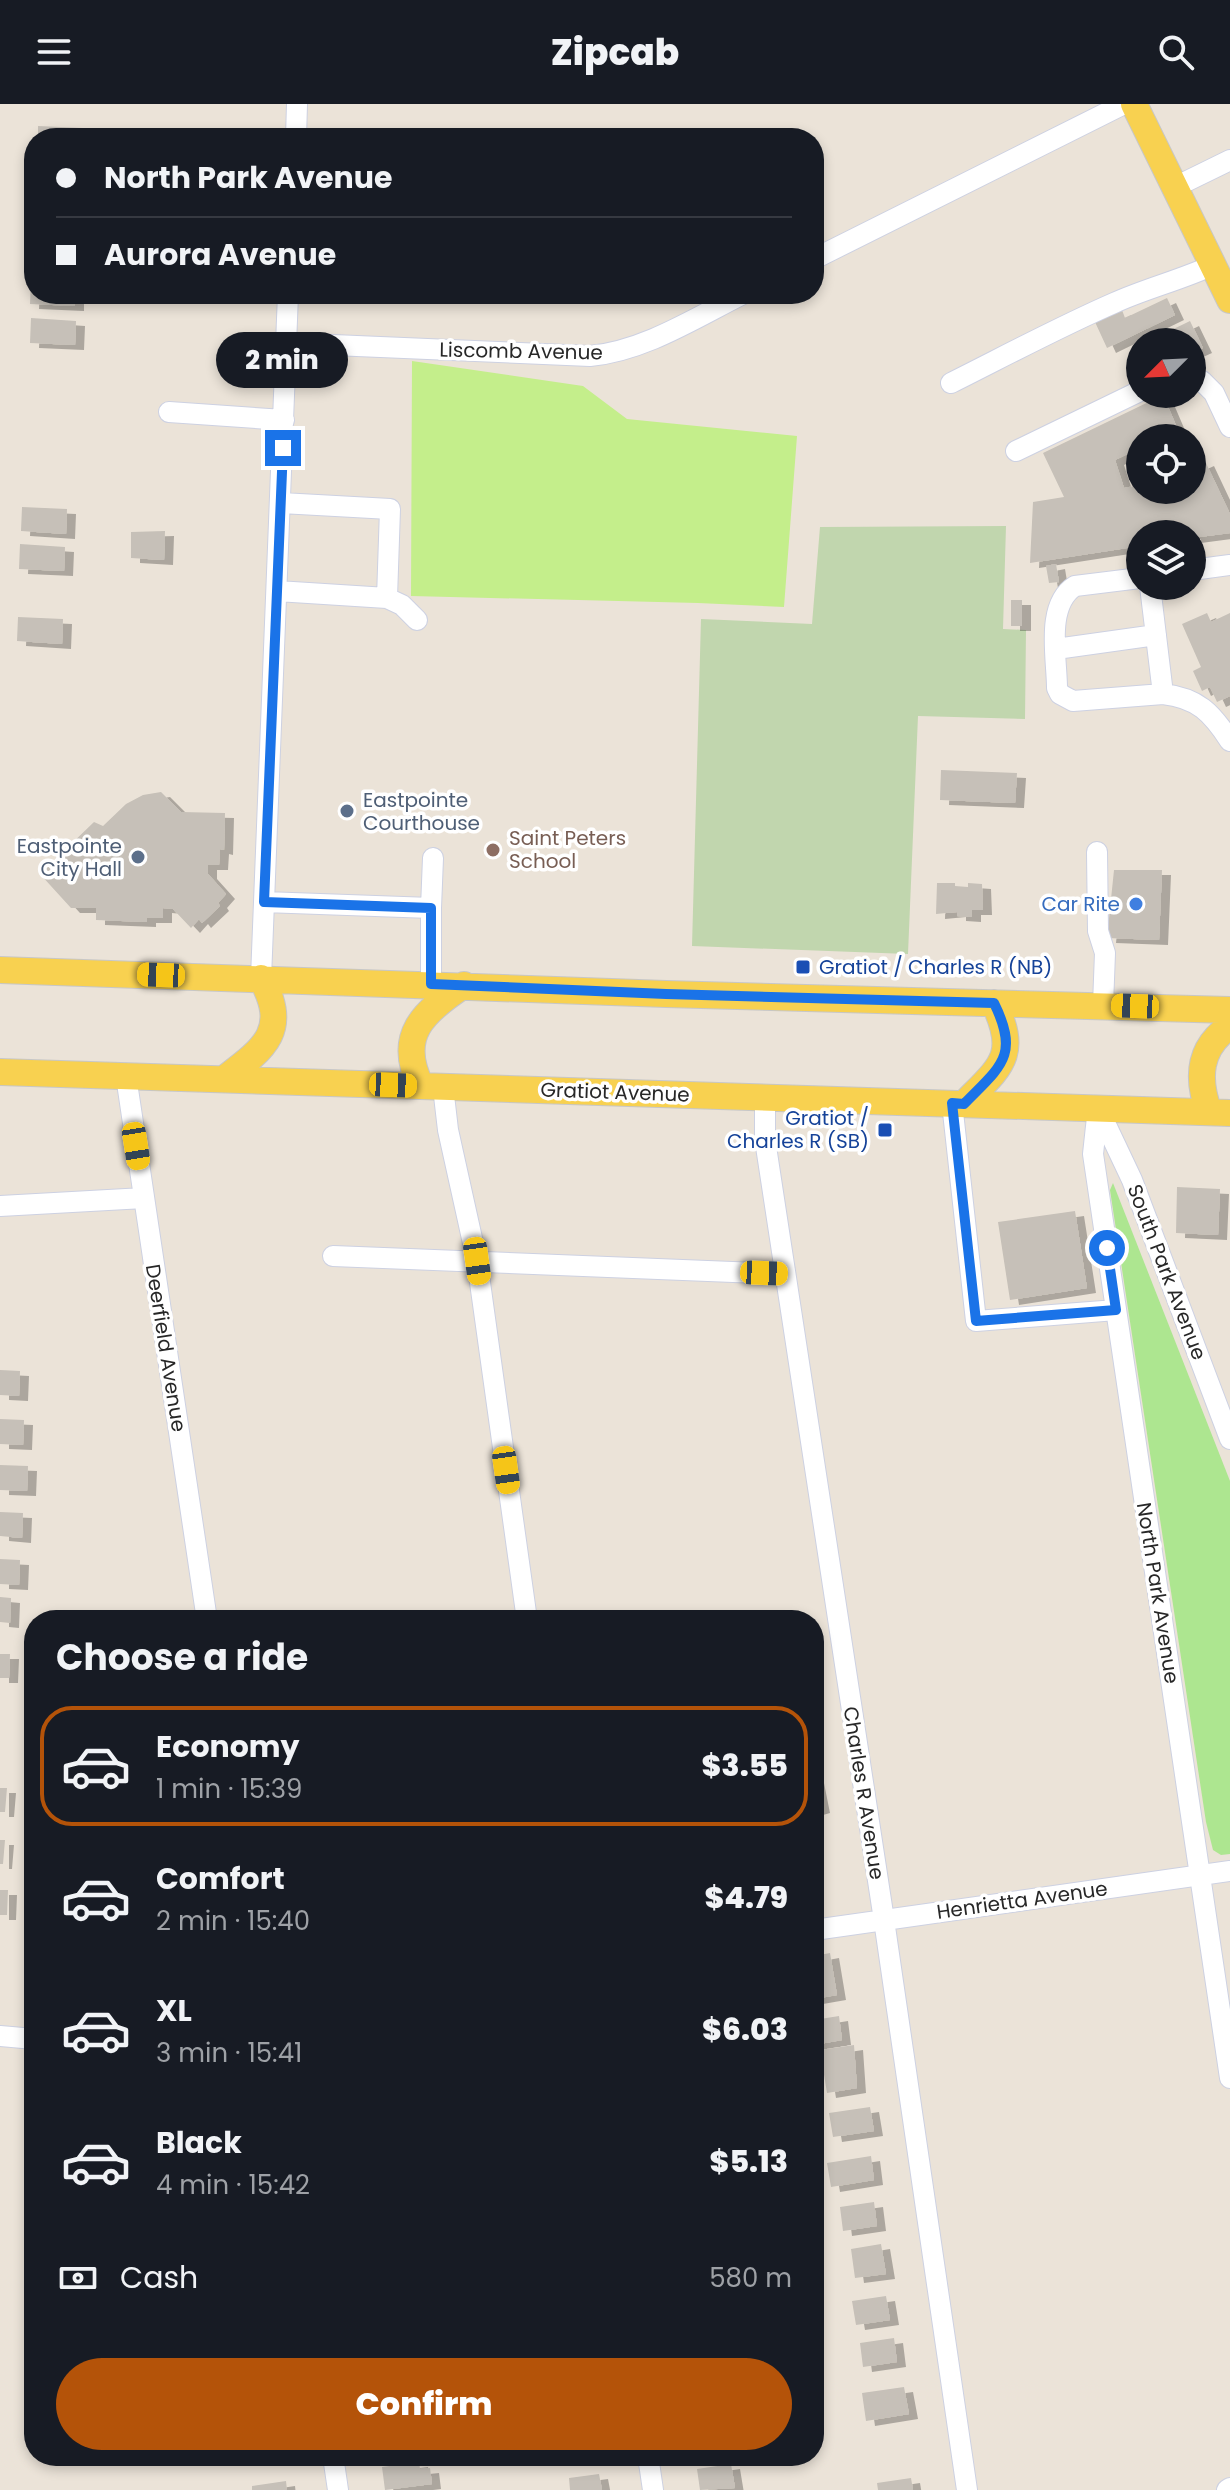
<!DOCTYPE html>
<html lang="en">
<head>
<meta charset="utf-8">
<style>
	body { margin:0; font-family:Poppins,sans-serif; background:#20242c; color:#f1f3f6; height:100vh; display:flex; flex-direction:column; font-size:30px; white-space:nowrap }
	* { box-sizing:border-box; margin:0 }
	p { font-size:26px; color:#9ea1a6 }
	.icon { flex:none; width:44px; height:44px; fill:none; stroke:currentColor; stroke-width:2; stroke-linecap:round; stroke-linejoin:round }
	.map { position:relative; flex:1; overflow:hidden }
	.details { position:absolute; left:24px; top:1506px; width:800px; height:856px; display:flex; flex-direction:column; background:#171b24; border-radius:32px; box-shadow:0 4px 12px #0003 }
	.details>* { flex:none }
	.hud { position:absolute; left:24px; top:24px; width:800px; height:176px; border-radius:32px; box-shadow:0 4px 12px #0003; display:grid; align-content:center; height:176px; padding:0 32px; background:#171b24 }
	.needle { width:52px; rotate:246deg }
	.buttons { position:absolute; left:1126px; top:224px; display:grid; gap:16px }
	.buttons a { display:grid; place-items:center; width:80px; height:80px; border-radius:50%; background:#171b24; box-shadow:0 4px 12px #0003; font-size:40px }
	.end { position:absolute; width:36px; height:36px; margin:-18px; border:10px solid #1a73e8; background:#fff; box-shadow:0 0 0 4px #fff }
	.from { border-radius:50% }
	.bubble { position:absolute; height:56px; border-radius:28px; background:#171b24; box-shadow:0 4px 12px #0003; font-size:26px; font-weight:800; line-height:56px; text-align:center }
	.car { position:absolute; width:24px; height:48px; margin:-24px -12px; border-radius:10px; box-shadow:0 0 6px 2px #0007; background:linear-gradient(#f5c518 24%,#345 0 40%,#f5c518 0 76%,#345 0 86%,#f5c518 0) }
	.hud b { display:flex; align-items:center; gap:28px; height:76px; font-size:30px }
	.hud b+b { border-top:2px solid #363941 }
	.hud i { width:20px; height:20px; background:#f1f3f6 }
	ul { padding:0; list-style:none }
	li { display:flex; align-items:center; gap:24px; height:120px; margin:0 16px 12px; padding:0 16px; border:4px solid transparent; border-radius:32px }
	li div { flex:1 }
	li b { display:block; font-size:30px }
	li em { font-style:normal; font-weight:800 }
	li.selected { border-color:#b45309 }
	li>.icon { width:72px; height:72px; stroke-width:1.5 }
	h2 { padding:0 32px; font-size:36px; line-height:96px }
	.pay { display:flex; align-items:center; gap:20px; height:88px; padding:0 32px; font-size:30px }
	.pay p { margin-inline-start:auto }
	.button { display:flex; gap:16px; margin-top:auto; padding:16px 32px }
	.button a { flex:1; height:92px; border-radius:48px; background:#b45309; color:#fff; font-size:32px; font-weight:800; line-height:92px; text-align:center }
	header { display:flex; justify-content:space-between; align-items:center; height:104px; padding:0 32px; background:#171b24; font-size:36px; font-weight:800 }
	.map>svg:first-child { display:block }
	.green { fill:#ade690 }
	.cemetery { fill:#c1d6ae }
	.pitch { fill:#c4ee8b }
	.building { fill:#c6c0b8; filter:url(#shadow) }
	.lines { fill:none; stroke-linecap:round; stroke-linejoin:round }
	.minor-casing { stroke:#cdd1e2; stroke-width:22 }
	.major-casing { stroke:#c7c7c7; stroke-width:28 }
	.minor { stroke:#fff; stroke-width:20 }
	.major { stroke:#f8d150; stroke-width:26 }
	.route { stroke:#1a73e8; stroke-width:10 }
	.service-dot { fill:#5c6f8a; stroke:#fff; stroke-width:3 }
	.education-dot { fill:#8d6e63; stroke:#fff; stroke-width:3 }
	.shop-dot { fill:#3f7fe0; stroke:#fff; stroke-width:3 }
	.transit-dot { fill:#1a4fb4; stroke:#fff; stroke-width:3 }
	.labels { text-anchor:middle; stroke-width:7; stroke-linejoin:round; paint-order:stroke }
	.street-label { font-size:20px; fill:#272727; stroke:#fff }
	.service-label { font-size:20px; fill:#4e5e75; stroke:#fff; text-anchor:start }
	.education-label { font-size:20px; fill:#785e54; stroke:#fff; text-anchor:start }
	.shop-label { font-size:20px; fill:#366cbe; stroke:#fff; text-anchor:end }
	.transit-label { font-size:20px; fill:#164399; stroke:#fff; text-anchor:start }
</style>
</head>
<body>
<header><svg class="icon" aria-label="menu" viewBox="0 0 24 24"><path d="M4 6h16M4 12h16M4 18h16"/></svg>Zipcab<svg class="icon" aria-label="search" viewBox="0 0 24 24"><circle cx="10" cy="10" r="6"/><path d="M15 15l6 6"/></svg></header>
<div class="map">
<svg width="1230" height="2386" viewBox="0 0 1230 2386">
	<defs>
		<filter id="shadow"><feDropShadow dx="9" dy="5" stdDeviation="0" flood-color="#0004"/></filter>
	</defs>
	<rect width="100%" height="100%" fill="#ebe3d8"/>
	<!-- green -->
	<path class="green" d="M1113,1079l117,298v373l-9,1 -8,-5 -7,-28 -96,-632z"/>
	<!-- cemetery -->
	<path class="cemetery" d="M1006,422l-3,103 23,1 -1,89 -107,-3 -10,238 -216,-8 9,-327 111,5 8,-97z"/>
	<!-- pitch -->
	<path class="pitch" d="M412,257l171,25 44,33 170,17 -13,171 -86,-4 -287,-7z"/>
	<!-- building -->
	<path class="building" d="M38,22l45,2v10h-45z
		M31,175h3v15h41v12l-45,-2z
		M1167,194l8,17 -68,33 -12,-26 27,-12 3,8z
		M31,214l45,3 -1,24 -45,-2z
		M1190,217l13,27 -11,5v-11h-35l-2,-4z
		M1163,291l15,35 -17,8h-21v10l-25,12 9,28 16,-3v5h52v-23l13,-6 25,53v19l-38,5v-4h-52v12l-110,17 3,-61 31,-5 -21,-44z
		M22,403l45,2 -1,25 -45,-3z
		M165,427l-1,29 -33,-2v-26z
		M20,440l45,3 -1,24 -45,-2z
		M1056,460l3,18 -10,1 -3,-17z
		M1011,496h11v26h-11z
		M1207,509l4,9 19,-9v83l-13,6 -7,-15 -8,4 -9,-20 8,-4 -19,-43z
		M18,513l45,2 -1,25 -45,-3z
		M941,666l76,3 -2,30 -75,-3z
		M161,688l20,20 44,1 -1,37 -4,-1 -1,16h-11v9l18,20 -8,9 2,3 -18,17 -3,-4 -8,9 -18,-19 -10,-1v10h-16v4l-51,-2v-12h-25l-31,-34 54,-52 9,4 23,-22 17,-9z
		M1114,766h48l-3,70 -52,-2z
		M937,779h18v3l13,1v-4l14,1 1,26h-11v7l-15,-1v-4l-21,2z
		M1177,1083l43,2 -2,46 -42,-2z
		M1075,1107l12,77 -77,12 -12,-78z
		M0,1266l20,1 -1,25 -19,-1z
		M0,1315l24,1 -1,25 -23,-1z
		M0,1361l28,1 -1,25 -27,-1z
		M0,1408l23,1 -1,25 -22,-2z
		M0,1455l20,1 -1,25 -19,-1z
		M0,1493l11,1 -1,25 -10,-1z
		M0,1550h10l-1,24h-9z
		M814,1669l7,35 -7,2z
		M0,1684h7l-2,24h-5z
		M0,1736h5l-2,24h-3z
		M0,1786h8l-1,25h-7z
		M830,1849l7,42 -23,4v-43z
		M839,1912l3,24 -28,5v-25z
		M854,1941l3,43 -30,5 -7,-43z
		M870,2003l4,24 -41,6 -4,-24z
		M871,2052l3,24 -43,7 -4,-24z
		M874,2098l3,24 -34,5 -3,-24z
		M881,2140l5,30 -31,4 -4,-29z
		M886,2192l4,24 -34,5 -4,-24z
		M894,2234l3,24 -34,5 -3,-24z
		M904,2283l5,27 -43,7 -4,-28z
		M419,2358l1,7 10,-1 2,16 -47,6 -3,-23z
		M731,2360l4,24 -35,2 -3,-21z
		M599,2370l3,16h-32l-1,-12z
		M911,2374l2,12h-35l-1,-7z
		M286,2377l1,9h-35v-4z"/>
	<g class="lines">
		<!-- minor casing -->
		<g class="minor-casing">
			<path id="minor" d="M296,34l1,-34
				M1175,83l55,-27
				M814,155l310,-155
				M286,239l304,13c54,-5 105,-38 153,-62
				M1192,277h10l12,12 16,34
				M951,279c54,-27 108,-56 163,-80 33,-15 67,-23 99,-38
				M169,308l115,8
				M1016,347l124,-60
				M281,399l109,6 -3,89
				M1192,466l38,-5
				M1140,474l-65,8c-30,19 -18,72 -18,102l3,6 13,7 90,-7c35,4 49,19 67,47
				M1150,482l13,108
				M277,487l110,7 15,7 15,15
				M1056,545l100,-14
				M1097,748l1,79 7,22 -2,52
				M264,798l167,6v76
				M431,804l2,-50
				M261,874l27,-684
				M126,972l81,544
				M443,983l5,43 29,131 50,359
				M765,992v44l119,780 83,570
				M952,999l24,218 140,-11
				M1098,1004l-5,46 137,924
				M1098,1004l34,72 98,259
				M0,1102l144,-8
				M333,1152l452,18
				M814,1826l416,-59
				M0,1932l34,3
				M333,2352l5,34
				M648,2352l5,34
				M1227,2386l3,-2"/>
		</g>
		<!-- major casing -->
		<g class="major-casing">
			<path id="major" d="M1134,0l96,196
				M0,866l666,24 564,16
				M0,968l1230,41
				M224,975c41,-31 66,-49 37,-101
				M421,982c-25,-50 2,-74 43,-101
				M964,1000c37,-38 55,-48 30,-101
				M1209,1008c-12,-33 -11,-64 21,-86"/>
		</g>
		<!-- minor -->
		<use href="#minor" class="minor"/>
		<!-- major -->
		<use href="#major" class="major"/>
	</g>
	<g class="lines">
		<!-- route -->
		<path class="route" d="M283,344l-19,454 167,6v76l235,10 328,9c26,53 7,63 -30,101l-12,-1 24,218 140,-11 -9,-62"/>
	</g>
	<!-- markers -->
	<g class="service-dot">
		<circle cx="347" cy="707" r="8"/>
		<circle cx="138" cy="753" r="8"/>
	</g>
	<circle class="education-dot" cx="493" cy="746" r="8"/>
	<circle class="shop-dot" cx="1136" cy="800" r="8"/>
	<g class="transit-dot">
		<rect x="795" y="855" width="16" height="16" rx="4"/>
		<rect x="877" y="1018" width="16" height="16" rx="4"/>
	</g>
	<g class="labels">
		<!-- street labels -->
		<g class="street-label">
			<text transform="translate(521 247) rotate(1)" y="7">Liscomb Avenue</text>
			<text transform="translate(615 988) rotate(2)" y="7">Gratiot Avenue</text>
			<text transform="translate(1167 1168) rotate(69)" y="7">South Park Avenue</text>
			<text transform="translate(166 1244) rotate(81)" y="7">Deerfield Avenue</text>
			<text transform="translate(1158 1489) rotate(81)" y="7">North Park Avenue</text>
			<text transform="translate(864 1689) rotate(81)" y="7">Charles R Avenue</text>
			<text transform="translate(1022 1796) rotate(-8)" y="7">Henrietta Avenue</text>
		</g>
		<!-- service labels -->
		<g class="service-label">
			<text x="363" y="703">Eastpointe<tspan x="363" dy="23">Courthouse</tspan></text>
			<text x="122" y="749" text-anchor="end">Eastpointe<tspan x="122" dy="23">City Hall</tspan></text>
		</g>
		<!-- education labels -->
		<g class="education-label">
			<text x="509" y="741">Saint Peters<tspan x="509" dy="23">School</tspan></text>
		</g>
		<!-- shop labels -->
		<g class="shop-label">
			<text x="1120" y="807">Car Rite</text>
		</g>
		<!-- transit labels -->
		<g class="transit-label">
			<text x="819" y="870">Gratiot / Charles R (NB)</text>
			<text x="869" y="1021" text-anchor="end">Gratiot /<tspan x="869" dy="23">Charles R (SB)</tspan></text>
		</g>
	</g>
</svg>
<div class="buttons">
<a><svg class="needle" viewBox="-14 -14 28 28"><path d="M0-13l5 13h-10z" fill="#e53935"/><path d="M0 13l5-13h-10z" fill="#9ea1a6"/></svg></a>
<a><svg class="icon" aria-label="locate" viewBox="0 0 24 24"><circle cx="12" cy="12" r="6"/><path d="M12 2v4M12 18v4M2 12h4M18 12h4"/></svg></a>
<a><svg class="icon" aria-label="layers" viewBox="0 0 24 24"><path d="M12 4l9 5-9 5-9-5zM3 14l9 5 9-5"/></svg></a>
</div>
<i class="end from" style="left:1107px;top:1144px"></i>
<i class="end" style="left:283px;top:344px"></i>
<div class="bubble" style="left:216px;top:228px;width:132px">2 min</div>
<i class="car" style="left:161px;top:871px;rotate:272deg"></i>
<i class="car" style="left:1135px;top:902px;rotate:272deg"></i>
<i class="car" style="left:393px;top:981px;rotate:92deg"></i>
<i class="car" style="left:136px;top:1042px;rotate:171deg"></i>
<i class="car" style="left:477px;top:1157px;rotate:172deg"></i>
<i class="car" style="left:764px;top:1169px;rotate:92deg"></i>
<i class="car" style="left:506px;top:1366px;rotate:172deg"></i>
<div class="hud">
<b><i class="from"></i>North Park Avenue</b>
<b><i></i>Aurora Avenue</b>
</div>
<section class="details">
<h2>Choose a ride</h2>
<ul>
<li class="selected"><svg class="icon" aria-label="car" viewBox="0 0 24 24"><path d="M5 17H2v-5l4-1 3-4h7l3 4 3 1v5h-3M9 17h6M6 11h13"/><circle cx="7" cy="17" r="2"/><circle cx="17" cy="17" r="2"/></svg><div><b>Economy</b><p>1 min · 15:39</p></div><em>$3.55</em></li>
<li><svg class="icon" aria-label="car" viewBox="0 0 24 24"><path d="M5 17H2v-5l4-1 3-4h7l3 4 3 1v5h-3M9 17h6M6 11h13"/><circle cx="7" cy="17" r="2"/><circle cx="17" cy="17" r="2"/></svg><div><b>Comfort</b><p>2 min · 15:40</p></div><em>$4.79</em></li>
<li><svg class="icon" aria-label="car" viewBox="0 0 24 24"><path d="M5 17H2v-5l4-1 3-4h7l3 4 3 1v5h-3M9 17h6M6 11h13"/><circle cx="7" cy="17" r="2"/><circle cx="17" cy="17" r="2"/></svg><div><b>XL</b><p>3 min · 15:41</p></div><em>$6.03</em></li>
<li><svg class="icon" aria-label="car" viewBox="0 0 24 24"><path d="M5 17H2v-5l4-1 3-4h7l3 4 3 1v5h-3M9 17h6M6 11h13"/><circle cx="7" cy="17" r="2"/><circle cx="17" cy="17" r="2"/></svg><div><b>Black</b><p>4 min · 15:42</p></div><em>$5.13</em></li>
</ul>
<div class="pay"><svg class="icon" aria-label="cash" viewBox="0 0 24 24"><path d="M3 7h18v10H3z"/><circle cx="12" cy="12" r="2"/></svg>Cash<p>580 m</p></div>
<div class="button"><a>Confirm</a></div>
</section>
</div>
</body>
</html>
